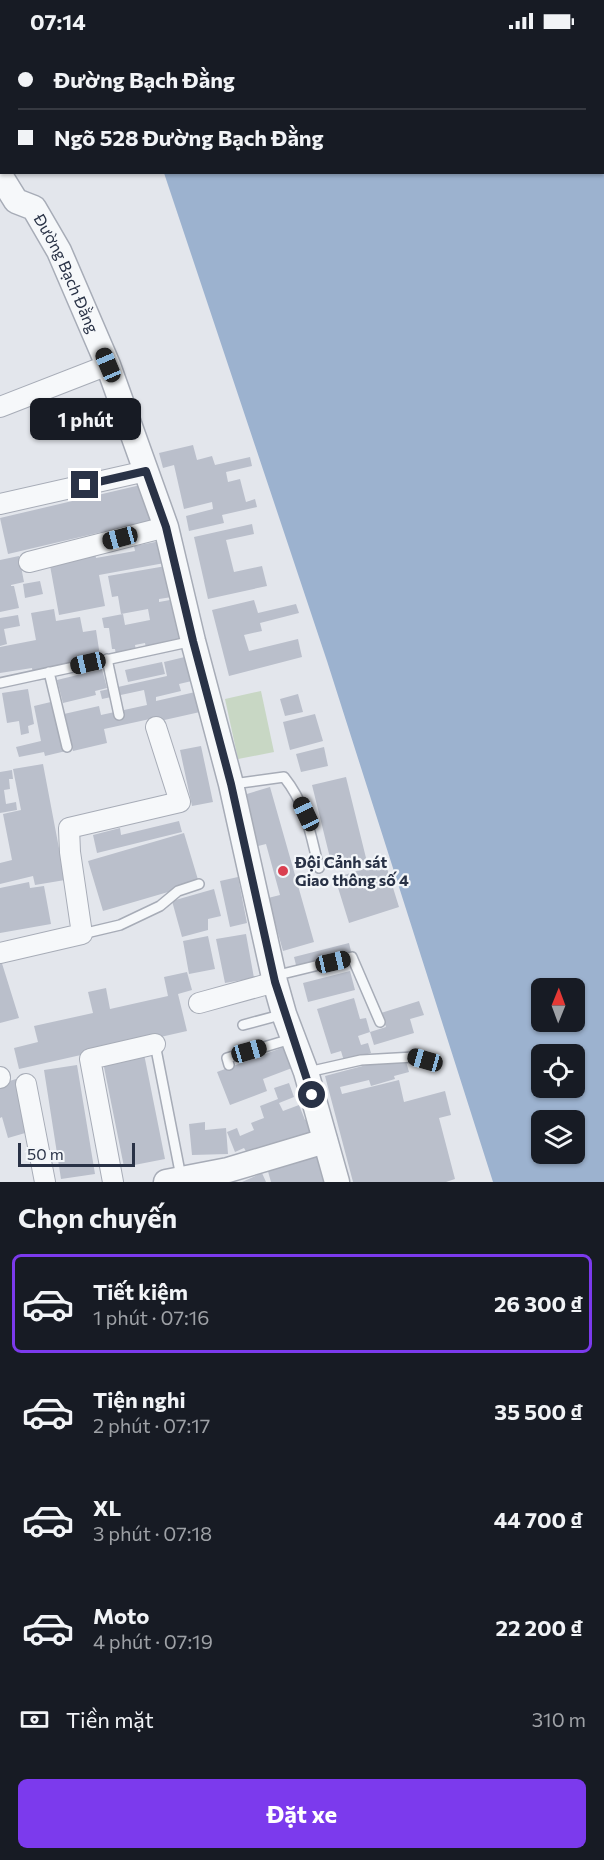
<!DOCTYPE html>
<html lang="vi">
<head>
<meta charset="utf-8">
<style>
	body { margin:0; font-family:Commissioner,sans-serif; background:#242831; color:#f1f3f6; height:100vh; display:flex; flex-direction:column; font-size:22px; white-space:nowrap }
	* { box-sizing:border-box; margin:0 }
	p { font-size:20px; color:#9ea1a6 }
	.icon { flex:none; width:33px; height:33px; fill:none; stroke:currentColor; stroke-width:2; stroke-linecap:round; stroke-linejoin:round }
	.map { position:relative; height:1140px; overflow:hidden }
	.panel { display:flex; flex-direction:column; background:#171b24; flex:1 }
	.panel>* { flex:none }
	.banner { position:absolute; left:0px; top:0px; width:604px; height:132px; box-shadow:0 2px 4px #0004; display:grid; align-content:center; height:132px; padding:0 18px; background:#171b24 }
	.needle { width:39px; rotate:1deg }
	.controls { position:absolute; left:531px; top:936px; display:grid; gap:12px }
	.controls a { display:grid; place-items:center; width:54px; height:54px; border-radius:9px; background:#171b24; box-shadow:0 2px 4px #0004; font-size:30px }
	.scale { position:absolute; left:18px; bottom:15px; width:117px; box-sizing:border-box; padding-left:6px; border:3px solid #293246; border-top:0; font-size:16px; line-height:21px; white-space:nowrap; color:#293246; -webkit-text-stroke:4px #f3f6f9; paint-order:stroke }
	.end { position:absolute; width:27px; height:27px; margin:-14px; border:8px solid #293246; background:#fff; box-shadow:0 0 0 3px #fff }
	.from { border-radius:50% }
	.bubble { position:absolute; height:42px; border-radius:9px; background:#171b24; box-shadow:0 2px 4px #0004; font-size:20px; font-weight:700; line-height:42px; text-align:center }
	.car { position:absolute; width:18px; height:36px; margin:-18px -9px; border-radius:8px; box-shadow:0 0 4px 2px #0007; background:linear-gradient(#222 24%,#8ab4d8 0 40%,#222 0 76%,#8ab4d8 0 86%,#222 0) }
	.banner b { display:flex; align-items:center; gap:21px; height:57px; font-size:22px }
	.banner b+b { border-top:2px solid #363941 }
	.banner i { width:15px; height:15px; background:#f1f3f6 }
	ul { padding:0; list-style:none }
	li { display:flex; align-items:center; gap:18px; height:99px; margin:0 12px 9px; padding:0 6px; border:3px solid transparent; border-radius:9px }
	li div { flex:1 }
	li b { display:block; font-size:22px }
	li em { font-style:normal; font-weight:700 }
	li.on { border-color:#7c3aed }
	li>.icon { width:54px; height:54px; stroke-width:1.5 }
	h2 { padding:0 18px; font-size:27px; line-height:72px }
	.pay { display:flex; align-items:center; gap:15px; height:66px; padding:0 18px; font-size:22px }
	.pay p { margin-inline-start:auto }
	.cta { display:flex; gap:12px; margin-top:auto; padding:12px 18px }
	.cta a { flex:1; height:69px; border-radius:9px; background:#7c3aed; color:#fff; font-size:24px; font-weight:700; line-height:69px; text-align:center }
	.status { display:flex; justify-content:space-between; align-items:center; height:42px; padding:0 30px; background:#171b24; direction:ltr }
	.status svg { height:16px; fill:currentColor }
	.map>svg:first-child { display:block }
	.green { fill:#c8d7c4 }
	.water { fill:#9cb2cf; fill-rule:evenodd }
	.building { fill:#babfcb }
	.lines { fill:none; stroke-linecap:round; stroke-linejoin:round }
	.service-casing { stroke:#a7acb7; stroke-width:12 }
	.minor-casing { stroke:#a7acb7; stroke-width:22 }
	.tertiary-casing { stroke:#a7acb7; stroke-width:27 }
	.service { stroke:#f6f8fa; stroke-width:9 }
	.minor { stroke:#f6f8fa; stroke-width:20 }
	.tertiary { stroke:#f6f8fa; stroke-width:24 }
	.route { stroke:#293246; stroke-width:8 }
	.poi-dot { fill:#da3f50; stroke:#f3f6f9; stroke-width:2 }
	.labels { text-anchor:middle; stroke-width:4.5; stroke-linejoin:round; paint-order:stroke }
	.street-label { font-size:16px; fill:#293246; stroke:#f3f6f9 }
	.poi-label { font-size:16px; font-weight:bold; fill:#293246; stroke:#f3f6f9; text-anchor:start }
</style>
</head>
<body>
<div class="status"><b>07:14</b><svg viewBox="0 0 49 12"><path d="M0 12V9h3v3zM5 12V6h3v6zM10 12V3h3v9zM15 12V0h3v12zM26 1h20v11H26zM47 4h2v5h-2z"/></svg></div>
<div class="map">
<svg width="604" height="1140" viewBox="0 0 604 1140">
	<rect width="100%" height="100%" fill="#e3e6ec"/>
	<!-- green -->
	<path class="green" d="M261,649l13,61 -36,7 -13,-60z"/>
	<!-- water -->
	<path class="water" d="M128,0h476v1140h-111l-166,-521 -163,-488 439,-1v-128h-475zM542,946h32v34h-32zM542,1012h32v34h-32zM542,1078h32v34h-32z"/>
	<!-- building -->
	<path class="building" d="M193,403l4,15 15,-4 3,9 35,-8 2,9 -26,6 2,10 12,-3 6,23 9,-3 2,8 -35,8 2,8 -35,8 -3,-15 27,-7 -1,-7 -28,7 -10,-44 -11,3 -4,-15z
		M149,441l8,36 -149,35 -8,-36z
		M252,482l2,10 -28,6 8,32 28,-6 5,20 -59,13 -14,-62z
		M166,498l4,22 -71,13 6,31 -46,9 -10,-55 46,-8 1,6 39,-7 -1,-5z
		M19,514l5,26 -13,3v1h3l5,22 -19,4v-52z
		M166,524l6,31 -13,2v3l22,-4 2,49 -36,6 -2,-10 -10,2 2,13 -20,3 -2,-12h-3l-3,-21h-5l-2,-10 21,-4 2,11 25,-5 -2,-11 -27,5 -3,-18 -6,1 -4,-21z
		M40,539l3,13 -18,4 -2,-14z
		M254,558l4,13 38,-9 3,9 -39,10 2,8 -18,4 5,16 49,-12 4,18 -73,19 -17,-66z
		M54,567l2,12 24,-4 3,15 13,-2 4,26 15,-3 1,9 -18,3v2l-49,9 1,3 -16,2 -2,-13 -32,5v-26l36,-7 -5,-27z
		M18,573l2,11 -16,3 3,15 -7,2v-28z
		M197,612l-1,26 -17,4 2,7 -25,6v4l48,-11 5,20 -58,13 -1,-4 -46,10 3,14 -34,8 -9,-37 35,-8 2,9 46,-10 -3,-15 -42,9 -2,-8 67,-15 -3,-14z
		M162,620l3,12 -37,8 -3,-12z
		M102,627l5,19 -12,3 1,4 -33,8 -6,-23z
		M28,647l6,35 -6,2 1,7 -8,2 -2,-14 -12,2 -5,-30z
		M298,652l5,18 -18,4 -5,-17z
		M55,659l11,50 -21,5 -1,-4 -25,5 -3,-10 25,-6 -7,-35z
		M315,672l8,27 -33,9 -7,-28z
		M201,704l12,56 -21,4 -12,-56z
		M324,705l4,19 -27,6 -5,-18z
		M43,722l22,116 -30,5 -2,-9 -33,8v-21l12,-3 -9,-46 18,-4 -8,-41z
		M12,728l1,9h-4l1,10 -6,1 2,14 10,-2 1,8 -17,3v-41z
		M346,735l21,85 -34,8 -21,-85z
		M270,745l44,155 -31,9 -15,-53 12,-3 -14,-51 -12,3 -14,-51z
		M179,779l3,11 -85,21 -4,-18 27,-7 1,7z
		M184,791l15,50 -96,28 -15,-50z
		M385,820l14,45 -50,16 -14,-45z
		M238,835l9,46 -17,4 -10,-46z
		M29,840l1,6 14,-2 7,38 -51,9v-45z
		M214,847l7,27 -13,3v11l-26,7 -10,-36z
		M246,892l8,44 -29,5 -9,-44z
		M208,894l7,33 -26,5 -6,-33z
		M349,901l3,12 -55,14 -3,-12z
		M0,915l19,61 -19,5z
		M350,929l5,19 -47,12 -5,-19z
		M187,930l5,18 -14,4 9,37 -168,38 -5,-21 24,-6 -4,-16 59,-13 -5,-21 18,-4 4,21 58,-13 -4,-19z
		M354,956l6,21 6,-1 4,14 -12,4 3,9 7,-2 3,10 -27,8 -3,-10 -10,3 -14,-45z
		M419,959l5,14 -14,4 4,14 -40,12 -4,-13 16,-5 -5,-14z
		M284,1005l8,21 -29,11 4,12 -37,14 -13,-33z
		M144,1012l21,105 -41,8 -21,-105z
		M405,1016l4,14 -15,4 1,3 -24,7 -2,-6 -29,7 2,7 57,-14 5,22 41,-11 6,24 -12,3 16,61 -9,3h-93l-28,-106 64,-17z
		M77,1023l18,109 -34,5 -17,-109z
		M16,1037l16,52 -24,7 -6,-21 -2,1v-34z
		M289,1041l5,14 -15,6 4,8 16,-6 6,15 5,-2 8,20 -71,15 -3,-5 -9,4 -8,-20 10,-4 3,8 14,-6 -3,-7 13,-5 -4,-12 18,-7 -4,-11z
		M205,1080v8l21,-2 2,26 -36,1 -3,-31z
		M314,1104l11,36h-54l-6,-21z
		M262,1131l4,9h-24z"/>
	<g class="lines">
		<!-- service casing -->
		<g class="service-casing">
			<path id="service" d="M73,0v2
				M5,2l2,-2
				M107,617l12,56
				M49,630l18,75
				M0,641l193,-42
				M233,742l51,-7c23,29 26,56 35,91
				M82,892l38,-9 40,-19 18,-15 21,-7
				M274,934l78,-19 28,65
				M243,983l41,-11
				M155,1002l26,133
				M229,1023l-2,-7 64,-19
				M308,1030l53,-12 53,-3 23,6"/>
		</g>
		<!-- minor casing -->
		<g class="minor-casing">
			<path id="minor" d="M0,365l108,-42
				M0,462l146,-33
				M29,520l137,-35
				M0,911l82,-19 -12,-82 -1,-24 111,-26 -24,-75
				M199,961l76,-21
				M0,1036v-1
				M26,1042l19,98
				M113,1140l-23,-123 65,-15"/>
		</g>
		<!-- tertiary casing -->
		<g class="tertiary-casing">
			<g id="tertiary">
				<path id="s1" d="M0,133l16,26 18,7 25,43 49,114 58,162 27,114 38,143 44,198 9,32 22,58 31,110"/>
				<path d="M166,1140l62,-12 97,-29"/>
			</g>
		</g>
		<!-- service -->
		<use href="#service" class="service"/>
		<!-- minor -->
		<use href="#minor" class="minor"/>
		<!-- tertiary -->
		<use href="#tertiary" class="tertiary"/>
	</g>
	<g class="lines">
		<!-- route -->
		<path class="route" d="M85,443l61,-14 20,56 27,114 38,143 44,198 37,113"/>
	</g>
	<!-- markers -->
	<circle class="poi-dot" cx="283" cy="829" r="6"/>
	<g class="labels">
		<!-- street labels -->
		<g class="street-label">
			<text dy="6" stroke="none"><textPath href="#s1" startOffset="123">Đường Bạch Đằng</textPath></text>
		</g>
		<!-- poi labels -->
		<g class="poi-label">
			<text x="295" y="826">Đội Cảnh sát<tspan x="295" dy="18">Giao thông số 4</tspan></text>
		</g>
	</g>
</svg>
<div class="controls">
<a><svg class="needle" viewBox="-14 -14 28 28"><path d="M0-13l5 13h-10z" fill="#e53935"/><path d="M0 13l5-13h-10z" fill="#9ea1a6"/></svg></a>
<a><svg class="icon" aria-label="locate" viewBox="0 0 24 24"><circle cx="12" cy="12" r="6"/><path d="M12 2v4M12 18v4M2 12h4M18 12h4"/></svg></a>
<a><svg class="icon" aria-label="layers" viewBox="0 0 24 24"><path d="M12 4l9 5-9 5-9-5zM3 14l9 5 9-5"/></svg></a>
</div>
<div class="scale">50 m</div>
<i class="end from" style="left:312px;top:1053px"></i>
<i class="end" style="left:85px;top:443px"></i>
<div class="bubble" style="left:30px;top:356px;width:111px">1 phút</div>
<i class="car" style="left:108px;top:323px;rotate:337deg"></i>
<i class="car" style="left:120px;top:496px;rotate:255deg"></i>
<i class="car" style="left:88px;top:621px;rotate:257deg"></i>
<i class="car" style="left:306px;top:772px;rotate:335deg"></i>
<i class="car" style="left:333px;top:920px;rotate:77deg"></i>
<i class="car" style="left:249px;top:1009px;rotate:74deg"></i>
<i class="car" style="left:425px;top:1018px;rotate:286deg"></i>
<div class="banner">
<b><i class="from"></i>Đường Bạch Đằng</b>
<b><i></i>Ngõ 528 Đường Bạch Đằng</b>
</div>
</div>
<section class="panel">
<h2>Chọn chuyến</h2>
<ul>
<li class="on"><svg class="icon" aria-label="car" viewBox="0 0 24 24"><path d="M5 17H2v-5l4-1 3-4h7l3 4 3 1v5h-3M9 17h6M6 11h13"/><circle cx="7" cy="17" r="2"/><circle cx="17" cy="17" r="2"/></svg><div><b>Tiết kiệm</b><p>1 phút · 07:16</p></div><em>26 300 ₫</em></li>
<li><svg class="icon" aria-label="car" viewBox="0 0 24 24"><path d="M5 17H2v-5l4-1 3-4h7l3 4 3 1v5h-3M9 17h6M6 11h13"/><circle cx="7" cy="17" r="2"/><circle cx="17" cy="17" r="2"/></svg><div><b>Tiện nghi</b><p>2 phút · 07:17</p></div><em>35 500 ₫</em></li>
<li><svg class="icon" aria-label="car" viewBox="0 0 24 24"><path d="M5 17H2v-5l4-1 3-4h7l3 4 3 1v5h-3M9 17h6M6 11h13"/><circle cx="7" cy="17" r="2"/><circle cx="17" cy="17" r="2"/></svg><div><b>XL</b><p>3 phút · 07:18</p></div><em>44 700 ₫</em></li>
<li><svg class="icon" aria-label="car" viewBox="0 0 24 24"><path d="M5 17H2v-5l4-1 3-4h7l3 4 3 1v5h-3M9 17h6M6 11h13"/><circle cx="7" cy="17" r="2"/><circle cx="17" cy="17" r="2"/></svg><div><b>Moto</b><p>4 phút · 07:19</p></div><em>22 200 ₫</em></li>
</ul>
<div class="pay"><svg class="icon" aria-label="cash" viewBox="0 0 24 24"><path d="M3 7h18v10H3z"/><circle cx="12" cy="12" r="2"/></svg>Tiền mặt<p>310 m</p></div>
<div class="cta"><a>Đặt xe</a></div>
</section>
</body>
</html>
